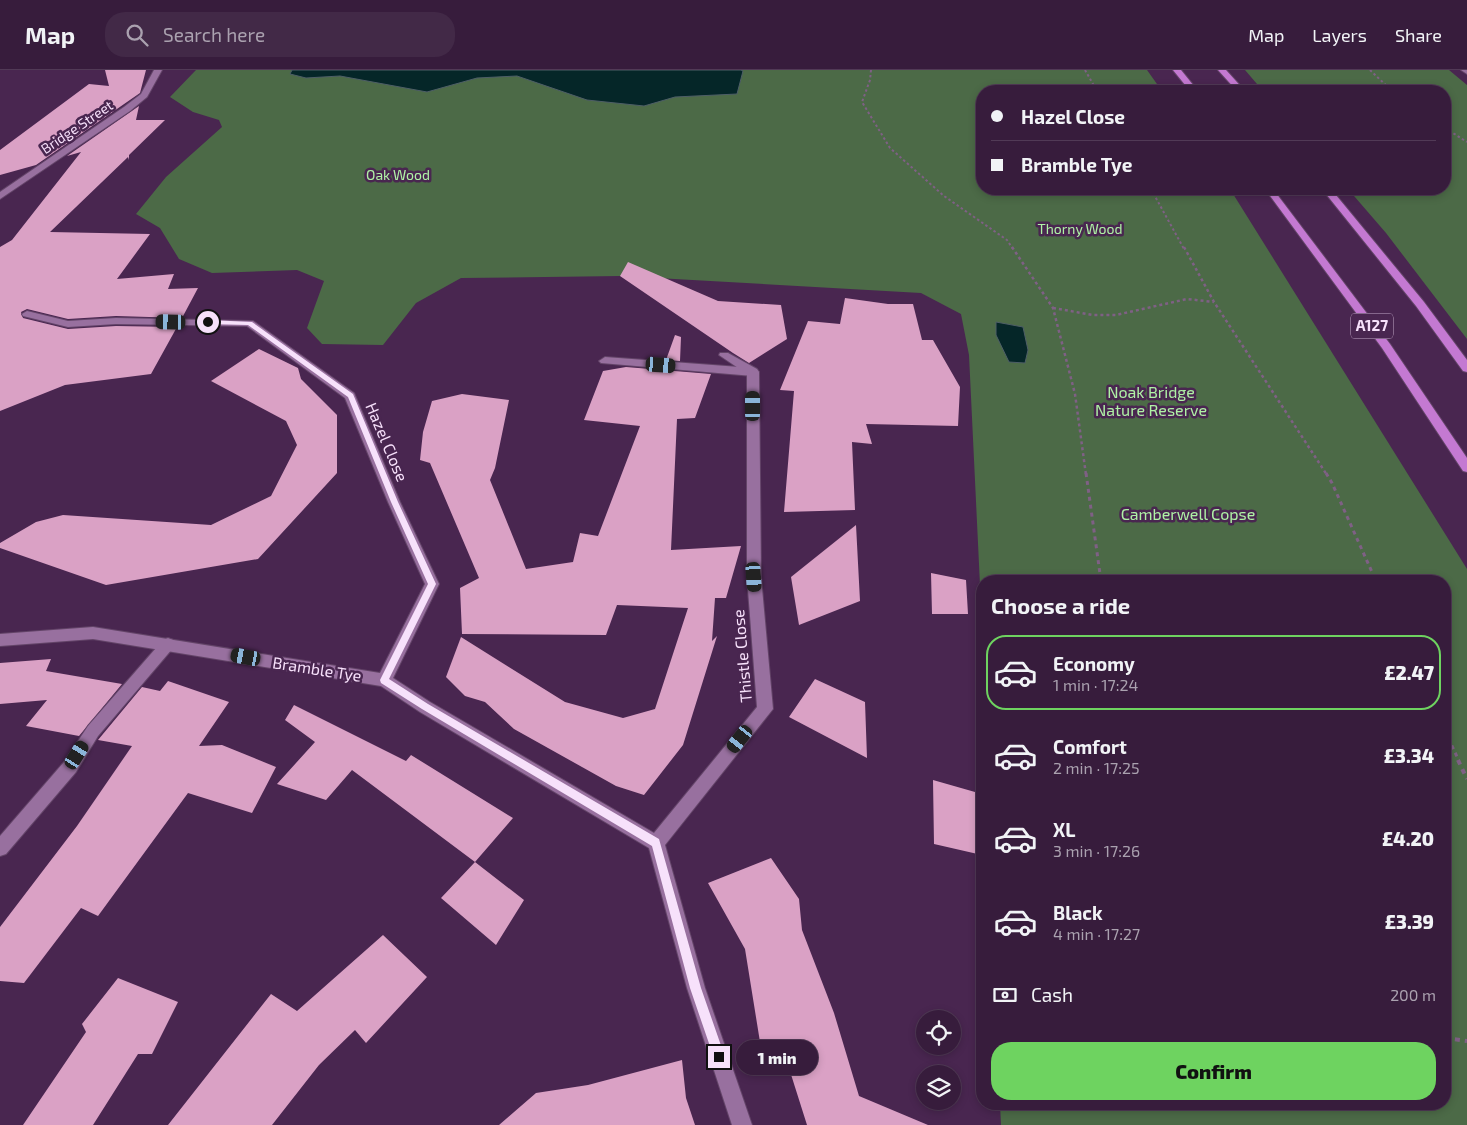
<!DOCTYPE html>
<html lang="en">
<head>
<meta charset="utf-8">
<style>
	body { margin:0; font-family:"Exo 2",sans-serif; background:#422947; color:#f1f3f6; height:100vh; display:flex; flex-direction:column; font-size:19px; white-space:nowrap }
	* { box-sizing:border-box; margin:0 }
	p { font-size:16px; color:#aaa1af }
	.icon { flex:none; width:28px; height:28px; fill:none; stroke:currentColor; stroke-width:2; stroke-linecap:round; stroke-linejoin:round }
	.map { position:relative; flex:1; overflow:hidden }
	.panel { position:absolute; left:976px; top:505px; width:475px; height:535px; display:flex; flex-direction:column; background:#371c3c; border-radius:20px; box-shadow:0 2px 8px #0003,0 0 0 1px #513a56 }
	.panel>* { flex:none }
	.guide { position:absolute; left:976px; top:15px; width:475px; height:110px; border-radius:20px; box-shadow:0 2px 8px #0003,0 0 0 1px #513a56; display:grid; align-content:center; height:110px; padding:0 15px; background:#371c3c }
	.fabs { position:absolute; left:916px; top:940px; display:grid; gap:10px }
	.fabs a { display:grid; place-items:center; width:45px; height:45px; border-radius:50%; background:#371c3c; box-shadow:0 2px 8px #0003,0 0 0 1px #513a56; font-size:25px }
	.end { position:absolute; width:22px; height:22px; margin:-11px; border:6px solid #f7e1fb; background:#111; box-shadow:0 0 0 2px #111 }
	.from { border-radius:50% }
	.bubble { position:absolute; height:35px; border-radius:18px; background:#371c3c; box-shadow:0 2px 8px #0003,0 0 0 1px #513a56; font-size:16px; font-weight:800; line-height:35px; text-align:center }
	.car { position:absolute; width:15px; height:30px; margin:-15px -8px; border-radius:6px; box-shadow:0 0 4px 1px #0007; background:linear-gradient(#222 24%,#8ab4d8 0 40%,#222 0 76%,#8ab4d8 0 86%,#222 0) }
	.guide b { display:flex; align-items:center; gap:18px; height:48px; font-size:19px }
	.guide b+b { border-top:1px solid #513a56 }
	.guide i { width:12px; height:12px; background:#f1f3f6 }
	ul { padding:0; list-style:none }
	li { display:flex; align-items:center; gap:15px; height:75px; margin:0 10px 8px; padding:0 5px; border:2px solid transparent; border-radius:20px }
	li div { flex:1 }
	li b { display:block; font-size:19px }
	li em { font-style:normal; font-weight:800 }
	li.selected { border-color:#6ed360 }
	li>.icon { width:45px; height:45px; stroke-width:1.5 }
	h2 { padding:0 15px; font-size:22px; line-height:60px }
	.pay { display:flex; align-items:center; gap:12px; height:55px; padding:0 15px; font-size:19px }
	.pay p { margin-inline-start:auto }
	.cta { display:flex; gap:10px; margin-top:auto; padding:10px 15px }
	.cta a { flex:1; height:58px; border-radius:20px; background:#6ed360; color:#111; font-size:20px; font-weight:800; line-height:58px; text-align:center }
	header { display:flex; align-items:center; gap:30px; box-sizing:border-box; height:70px; padding:0 25px; background:#371c3c; border-bottom:1px solid #513a56 }
	header strong { font-size:24px }
	nav { display:flex; gap:28px; margin-inline-start:auto; font-size:18px }
	.search { width:350px; height:45px; background:#422947; display:flex; align-items:center; gap:12px; box-sizing:border-box; padding:0 18px; border-radius:20px; color:#aaa1af; font-size:19px }
	.map>svg:first-child { display:block }
	.green { fill:#4c6a47 }
	.water { fill:#052628; stroke:#4e5e67 }
	.building { fill:#daa1c5 }
	.lines { fill:none; stroke-linecap:round; stroke-linejoin:round }
	.service-casing { stroke:#634468; stroke-width:2 }
	.minor-casing { stroke:#634468; stroke-width:2 }
	.tertiary-casing { stroke:#634468; stroke-width:2 }
	.trunk-casing { stroke:#634468; stroke-width:2 }
	.path-far3 { stroke:#7f6085; stroke-width:2; stroke-dasharray:2.5 2.5; stroke-linecap:butt }
	.path-far2 { stroke:#7f6085; stroke-width:2.5; stroke-dasharray:3 3; stroke-linecap:butt }
	.path-far1 { stroke:#7f6085; stroke-width:3; stroke-dasharray:4 4; stroke-linecap:butt }
	.path { stroke:#7f6085; stroke-width:4; stroke-dasharray:5 5; stroke-linecap:butt }
	.service { fill:#98709f; fill-rule:evenodd }
	.minor { fill:#98709f; fill-rule:evenodd }
	.tertiary { fill:#98709f; fill-rule:evenodd }
	.trunk { fill:#c479d2; fill-rule:evenodd }
	.route { fill:#f7e1fb }
	.labels { text-anchor:middle; stroke-width:5; stroke-linejoin:round; paint-order:stroke }
	.far-street-label { font-size:14px; fill:#f7e1fb; stroke:#492650 }
	.far-park-label { font-size:14px; fill:#aff2a5; stroke:#492650 }
	.shield { fill:#492650; stroke:#c3a9c8; stroke-width:1 }
	.shield-label { font-size:15px; font-weight:bold; fill:#f7e1fb }
	.park-label { font-size:16px; fill:#aff2a5; stroke:#492650 }
	.street-label { font-size:16px; fill:#f7e1fb; stroke:#492650 }
</style>
</head>
<body>
<header>
<strong>Map</strong>
<div class="search"><svg class="icon" aria-label="search" viewBox="0 0 24 24"><circle cx="10" cy="10" r="6"/><path d="M15 15l6 6"/></svg>Search here</div>
<nav><a>Map</a><a>Layers</a><a>Share</a></nav>
</header>
<div class="map">
<svg width="1467" height="1055" viewBox="0 0 1467 1055">
	<rect width="100%" height="100%" fill="#492650"/>
	<!-- green -->
	<path class="green" d="M196,0h951l15,21h-180v98h248l237,380v556h-466l-1,-21h445v-523h-463v46l-13,-272 -8,-41 -40,-21 -300,-17 -160,2 -45,25 -33,42 -61,-1 -15,-16 17,-47 -27,-11 -85,3 -33,-14 -19,-31 -24,-14 30,-37 56,-50 -3,-7 -26,-8 -23,-15z
		M1245,0h204l18,15v254l-81,-106 -38,-44h97v-98h-182z"/>
	<!-- water -->
	<path class="water" d="M292,0h449l2,1 -6,23 -62,3 -31,9 -57,-6 -70,-24 -40,2 -50,14 -87,-16 -34,2 -16,-4z
		M996,252l27,5 5,23 -3,13 -16,-1 -13,-27z"/>
	<!-- building -->
	<path class="building" d="M105,0h41l-6,23 -104,72 -36,10v-25l89,-66 20,2z
		M139,36l-3,14h29l-36,35v5l-1,-3 -78,75 100,2 -33,45 57,-5 -6,15 30,-1 -16,30 -66,-2 -48,3 -41,-10 -6,3 2,6 45,11 48,-3 61,1 -26,47 -86,11 -65,26v-164l12,-7 69,-88 -14,4z
		M628,192l90,39 63,4 6,34 -38,24 -16,-10 -113,-77z
		M845,228l43,6h25l9,36h11l27,47 -2,39 -92,-2 6,20 -20,-2 3,68 -71,2 10,-121 -14,-1 28,-69 32,3z
		M675,265l6,2 -1,24 -14,-1z
		M259,279l39,19 3,11 36,36v58l-79,86 -152,26 -106,-37v-5l36,-21 27,-7 148,10 60,-29 26,-51 -11,-24 -75,-40z
		M626,297l85,7 -16,44 -18,1 -6,131 70,-4 -15,52h-11l-3,43 5,-5 -34,109 -39,50 -28,-9 -102,-57 -29,-27 -20,-6 -19,-19 15,-40 104,65 58,16 32,-9 33,-101 -71,-3 -11,30 -144,-1 -2,-46 19,-10 -49,-115 -10,-3 3,-28 9,-31 30,-7 47,6 -14,68 -5,12 36,89 47,-7 7,-29 18,3 42,-110 -56,-6 19,-49z
		M856,455l4,76 -61,24 -8,-48z
		M931,503l35,7 2,34h-36z
		M51,589l-5,12 76,13 -43,52 -53,-10 21,-26 -47,4v-41z
		M815,609l50,23 2,56 -78,-41z
		M168,611l61,21 -30,44 23,-1 54,22 -24,46 -64,-20 -90,123 -17,-8 -57,75 -24,-2v-54l77,-101 55,-80 -34,-6 44,-53 18,4z
		M294,635l112,56 5,-6 102,63 -38,44 -123,-92 -26,30 -49,-16 38,-42 -30,-22z
		M933,710l49,14v61l-48,-11z
		M771,788l28,41 3,31 32,83 25,83 69,29h-121l-25,-79 -22,-4 -15,-93 -37,-66z
		M475,792l49,38 -28,45 -55,-47z
		M383,865l44,42 -61,66 -11,-13 -36,35 -47,60h-104l103,-131 26,17z
		M118,908l60,24 -26,52h-14l-45,71h-70l63,-93 -4,-8z
		M682,990l4,38 9,27h-196l37,-32 52,-8z"/>
	<g class="lines">
		<!-- service casing -->
		<g class="service-casing">
			<path id="service" d="M605,287l148,11 6,4 -6,4 -152,-13 -2,-2z
				M168,568l5,2 2,4 -2,4 -75,88 -22,36 -70,82 -6,2v-20l64,-74 24,-36 75,-86z"/>
		</g>
		<!-- minor casing -->
		<g class="minor-casing">
			<path id="minor" d="M154,0h8l-15,27 -17,14 -130,88v-7l124,-85 17,-13z
				M27,241l41,10 48,-3 137,3 101,72 46,109 39,82 -46,94 37,24 224,131 103,-126 -10,-130v-203l-28,-19 1,-2h8l29,16 2,3 2,205 12,132 -108,136 40,143 47,137h-20l-45,-137 -38,-140 -229,-136 -39,-26 -288,-47 -93,7v-12l93,-7 287,46 45,-89 -37,-82 -43,-104 -98,-72 -131,-2 -48,3 -45,-11 -1,-2z"/>
		</g>
		<!-- tertiary casing -->
		<g class="tertiary-casing">
			<path id="tertiary" d="M1461,0h6v4z"/>
		</g>
		<!-- trunk casing -->
		<g class="trunk-casing">
			<path id="trunk" d="M1173,0h8l17,21h-8z
				M1218,0h8l19,21h-8z
				M1265,119h8l117,155 77,114v14l-4,-1 -81,-123z
				M1322,119h9l93,113 43,58v12l-4,-1 -47,-65z"/>
		</g>
		<!-- path-far3 -->
		<path class="path-far3" d="M871,0l-1,10 -8,22 28,46 54,48 63,44 6,9
			M1085,0l12,21
			M1370,0l22,21
			M1445,58l22,14
			M1151,119l33,60"/>
		<!-- path-far2 -->
		<path class="path-far2" d="M1012,177l41,61 22,86 11,81
			M1184,177l30,55 113,173
			M1053,238l40,7h23l71,-16 27,3"/>
		<!-- path-far1 -->
		<path class="path-far1" d="M1086,403l15,108
			M1326,403l6,10 44,98
			M1445,661l14,30"/>
		<!-- path -->
		<path class="path" d="M1458,690l9,19
			M1445,968l22,3"/>
		<!-- service -->
		<use href="#service" class="service"/>
		<!-- minor -->
		<use href="#minor" class="minor"/>
		<!-- tertiary -->
		<use href="#tertiary" class="tertiary"/>
		<!-- trunk -->
		<use href="#trunk" class="trunk"/>
	</g>
	<!-- route -->
	<path class="route" d="M208,250l44,2 101,72 45,108 38,82 -47,95 39,25 231,135 42,149 24,69 -2,4 -4,1 -4,-1 -25,-73 -38,-142 -230,-137 -41,-26 -1,-3 48,-96 -37,-82 -43,-105 -100,-72 -42,-1 -1,-2z"/>
	<g class="labels">
		<!-- far-street labels -->
		<g class="far-street-label">
			<text transform="translate(77 57) rotate(-34)" y="5">Bridge Street</text>
		</g>
		<!-- far-park labels -->
		<g class="far-park-label">
			<text x="398" y="110">Oak Wood</text>
			<text x="1080" y="164">Thorny Wood</text>
		</g>
		<!-- shield labels -->
		<rect class="shield" x="1351" y="243.5" width="42" height="25" rx="4"/>
		<g class="shield-label">
			<text x="1372" y="261">A127</text>
		</g>
		<!-- park labels -->
		<g class="park-label">
			<text x="1151" y="328">Noak Bridge<tspan x="1151" dy="18">Nature Reserve</tspan></text>
			<text x="1188" y="450">Camberwell Copse</text>
		</g>
		<!-- street labels -->
		<g class="street-label">
			<text transform="translate(387 372) rotate(67)" y="6">Hazel Close</text>
			<text transform="translate(742 586) rotate(-95)" y="6">Thistle Close</text>
			<text transform="translate(317 599) rotate(9)" y="6">Bramble Tye</text>
		</g>
	</g>
</svg>
<div class="fabs">
<a><svg class="icon" aria-label="locate" viewBox="0 0 24 24"><circle cx="12" cy="12" r="6"/><path d="M12 2v4M12 18v4M2 12h4M18 12h4"/></svg></a>
<a><svg class="icon" aria-label="layers" viewBox="0 0 24 24"><path d="M12 4l9 5-9 5-9-5zM3 14l9 5 9-5"/></svg></a>
</div>
<i class="end from" style="left:208px;top:252px"></i>
<i class="end" style="left:719px;top:987px"></i>
<div class="bubble" style="left:736px;top:970px;width:82px">1 min</div>
<i class="car" style="left:171px;top:252px;rotate:271deg"></i>
<i class="car" style="left:661px;top:295px;rotate:94deg"></i>
<i class="car" style="left:753px;top:336px;rotate:0deg"></i>
<i class="car" style="left:754px;top:507px;rotate:176deg"></i>
<i class="car" style="left:246px;top:587px;rotate:280deg"></i>
<i class="car" style="left:740px;top:669px;rotate:219deg"></i>
<i class="car" style="left:77px;top:685px;rotate:32deg"></i>
<div class="guide">
<b><i class="from"></i>Hazel Close</b>
<b><i></i>Bramble Tye</b>
</div>
<section class="panel">
<h2>Choose a ride</h2>
<ul>
<li class="selected"><svg class="icon" aria-label="car" viewBox="0 0 24 24"><path d="M5 17H2v-5l4-1 3-4h7l3 4 3 1v5h-3M9 17h6M6 11h13"/><circle cx="7" cy="17" r="2"/><circle cx="17" cy="17" r="2"/></svg><div><b>Economy</b><p>1 min · 17:24</p></div><em>£2.47</em></li>
<li><svg class="icon" aria-label="car" viewBox="0 0 24 24"><path d="M5 17H2v-5l4-1 3-4h7l3 4 3 1v5h-3M9 17h6M6 11h13"/><circle cx="7" cy="17" r="2"/><circle cx="17" cy="17" r="2"/></svg><div><b>Comfort</b><p>2 min · 17:25</p></div><em>£3.34</em></li>
<li><svg class="icon" aria-label="car" viewBox="0 0 24 24"><path d="M5 17H2v-5l4-1 3-4h7l3 4 3 1v5h-3M9 17h6M6 11h13"/><circle cx="7" cy="17" r="2"/><circle cx="17" cy="17" r="2"/></svg><div><b>XL</b><p>3 min · 17:26</p></div><em>£4.20</em></li>
<li><svg class="icon" aria-label="car" viewBox="0 0 24 24"><path d="M5 17H2v-5l4-1 3-4h7l3 4 3 1v5h-3M9 17h6M6 11h13"/><circle cx="7" cy="17" r="2"/><circle cx="17" cy="17" r="2"/></svg><div><b>Black</b><p>4 min · 17:27</p></div><em>£3.39</em></li>
</ul>
<div class="pay"><svg class="icon" aria-label="cash" viewBox="0 0 24 24"><path d="M3 7h18v10H3z"/><circle cx="12" cy="12" r="2"/></svg>Cash<p>200 m</p></div>
<div class="cta"><a>Confirm</a></div>
</section>
</div>
</body>
</html>
